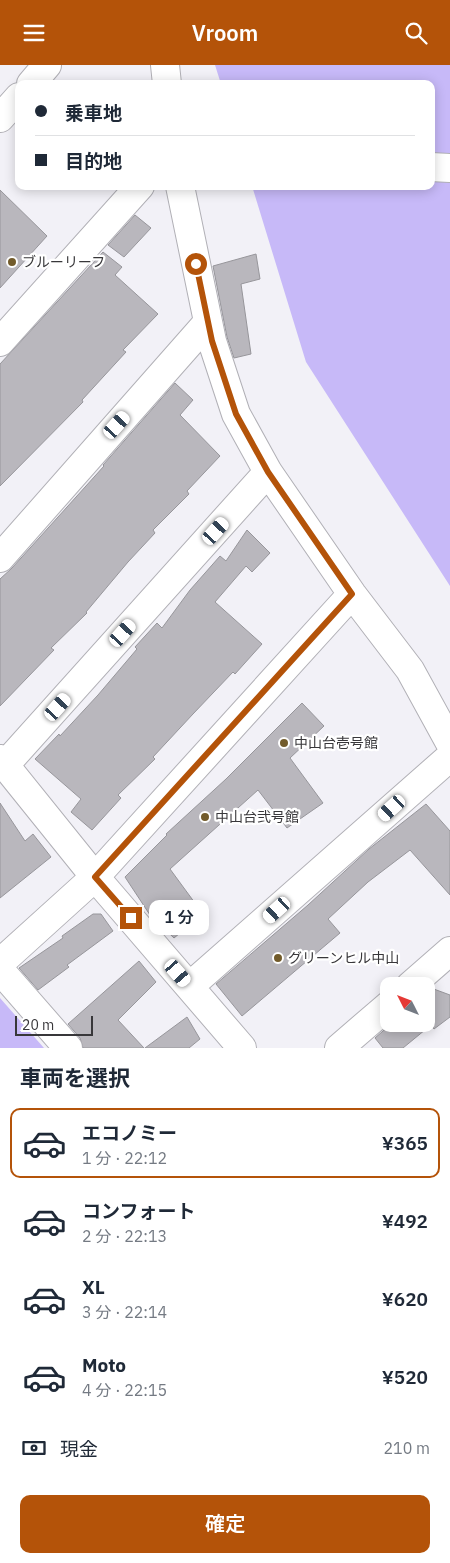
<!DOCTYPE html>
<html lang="ja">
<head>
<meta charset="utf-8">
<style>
	body { margin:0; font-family:"IBM Plex Sans","Noto Sans JP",sans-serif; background:#f6f6f7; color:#1f2937; height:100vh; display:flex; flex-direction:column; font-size:19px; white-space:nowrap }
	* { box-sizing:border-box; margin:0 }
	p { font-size:16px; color:#747a83 }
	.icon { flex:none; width:28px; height:28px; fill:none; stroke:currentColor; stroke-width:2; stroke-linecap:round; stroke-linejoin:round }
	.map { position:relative; height:983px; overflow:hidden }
	.sheet { display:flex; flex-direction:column; background:#fff; flex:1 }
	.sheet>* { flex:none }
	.hud { position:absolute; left:15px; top:15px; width:420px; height:110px; border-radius:10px; box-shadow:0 2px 12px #0003; display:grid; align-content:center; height:110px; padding:0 20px; background:#fff }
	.needle { width:32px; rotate:312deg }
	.tools { position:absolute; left:380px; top:912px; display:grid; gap:10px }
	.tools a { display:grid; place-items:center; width:55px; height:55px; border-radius:10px; background:#fff; box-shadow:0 2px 12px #0003; font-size:25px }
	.scale { position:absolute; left:15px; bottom:12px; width:78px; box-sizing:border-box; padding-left:5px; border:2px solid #38373a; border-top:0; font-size:14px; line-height:18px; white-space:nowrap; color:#38373a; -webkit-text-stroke:4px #fff; paint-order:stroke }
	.end { position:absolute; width:22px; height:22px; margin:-11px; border:6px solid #b45309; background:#fff; box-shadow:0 0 0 2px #fff }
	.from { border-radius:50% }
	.bubble { position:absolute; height:35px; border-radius:10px; background:#fff; box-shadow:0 2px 12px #0003; font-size:16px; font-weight:600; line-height:35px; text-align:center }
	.car { position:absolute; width:15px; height:30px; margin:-15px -8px; border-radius:6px; box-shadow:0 0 4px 1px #0007; background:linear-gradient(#fff 24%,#345 0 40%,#fff 0 76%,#345 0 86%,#fff 0) }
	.hud b { display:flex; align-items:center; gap:18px; height:48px; font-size:19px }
	.hud b+b { border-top:1px solid #e0e1e3 }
	.hud i { width:12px; height:12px; background:#1f2937 }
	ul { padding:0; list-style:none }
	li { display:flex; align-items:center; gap:15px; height:70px; margin:0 10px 8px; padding:0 10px; border:2px solid transparent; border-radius:10px }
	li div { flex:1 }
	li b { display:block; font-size:19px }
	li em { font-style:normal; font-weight:600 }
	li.on { border-color:#b45309 }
	li>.icon { width:45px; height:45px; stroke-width:1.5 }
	h2 { padding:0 20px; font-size:22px; line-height:60px }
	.pay { display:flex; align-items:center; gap:12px; height:55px; padding:0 20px; font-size:19px }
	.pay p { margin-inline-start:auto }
	.cta { display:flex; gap:10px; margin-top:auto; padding:10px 20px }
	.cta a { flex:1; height:58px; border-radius:10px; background:#b45309; color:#fff; font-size:20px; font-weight:600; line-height:58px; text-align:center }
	header { display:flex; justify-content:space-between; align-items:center; height:65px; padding:0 20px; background:#b45309; color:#fff; font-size:22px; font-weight:600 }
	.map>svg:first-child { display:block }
	.green { fill:#c7b9f8 }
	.building { fill:#b9b7bd; stroke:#97969b }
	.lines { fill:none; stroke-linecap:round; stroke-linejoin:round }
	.minor-casing { stroke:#b1b0b6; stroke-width:30 }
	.minor { stroke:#fff; stroke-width:28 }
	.route { stroke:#b45309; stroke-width:6 }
	.poi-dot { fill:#725b2b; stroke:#fff; stroke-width:2 }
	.labels { text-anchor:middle; stroke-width:4.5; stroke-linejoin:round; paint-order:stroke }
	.poi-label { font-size:14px; fill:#38373a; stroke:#fff; text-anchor:start }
</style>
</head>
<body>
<header><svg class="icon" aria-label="menu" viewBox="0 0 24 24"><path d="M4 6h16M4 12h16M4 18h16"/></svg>Vroom<svg class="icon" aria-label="search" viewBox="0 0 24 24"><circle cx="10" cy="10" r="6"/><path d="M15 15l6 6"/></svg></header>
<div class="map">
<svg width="450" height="983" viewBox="0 0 450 983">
	<rect width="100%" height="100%" fill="#f2f1f7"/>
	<!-- green -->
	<path class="green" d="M215,0h235v521l-144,-224 -54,-176h179v-102h-210z
		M0,933l44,50h-44z"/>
	<!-- building -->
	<path class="building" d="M0,125l47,46 -47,52z
		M135,150l16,13 -27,29 -16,-12z
		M103,187l19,15 -7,8 43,39 -35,36 3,2 -44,48 1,2 -83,84v-122z
		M256,189l4,25 -19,5 10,70 -17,4 -7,-21 -14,-71z
		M175,318l18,17 -13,15 40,41 -33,35 2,3 -36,36 2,3 -27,29 -42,50 1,1 -36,35 3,2 -54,56v-127l12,-11 92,-102 -1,-1z
		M247,465l23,23 -18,19 -6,-6 -31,36 47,42 -27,30 -2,-2 -40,42 -40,43 2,2 -37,36 3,3 -29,32 -21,-18 10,-13 -46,-40 24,-25 1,2 38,-41 39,-46 -2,-2 22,-24 5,5 28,-38 30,-34 6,5z
		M302,638l22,23 -34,32 33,45 -36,25 -29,-38 -88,79 33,45 -29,24 -24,-23 -25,-38 42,-42 -1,-1 60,-55z
		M0,738l25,38 8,-7 18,23 -51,41z
		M426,739l24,27v64l-40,-45 -42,32 -40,37 12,14 -98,83 -26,-32 92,-79 61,-56z
		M93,849h8l12,17 -46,34 2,2 -31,23 -19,-22 44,-30 -1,-2z
		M139,896l17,21 -38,38 26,28h-61l-3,-10 -12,-14z
		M431,923l19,7v22l-16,12 -3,-4 -28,23h-20l-8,-10 16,-14h35v-31z
		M187,952l13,22 -11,9h-44z"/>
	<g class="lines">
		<!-- minor casing -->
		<g class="minor-casing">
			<path id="minor" d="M165,0l2,19
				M31,19l16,-19
				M0,53l19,-21
				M431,102l19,1
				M180,121l32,155 24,73 32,58 84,122 58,76 40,73
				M0,277l140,-156
				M0,493l208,-236
				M0,694l95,118 147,171
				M5,700l263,-293
				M0,898l95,-86 257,-283
				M0,905l68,78
				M190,921l260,-229
				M410,921l40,-35
				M339,983l50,-43"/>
		</g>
		<!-- minor -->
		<use href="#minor" class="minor"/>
	</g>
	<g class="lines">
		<!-- route -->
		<path class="route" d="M131,853l-36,-41 257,-283 -84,-122 -32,-58 -24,-73 -16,-77"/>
	</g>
	<!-- markers -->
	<g class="poi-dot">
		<circle cx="12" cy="197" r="5"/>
		<circle cx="284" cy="678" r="5"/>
		<circle cx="205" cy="752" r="5"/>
		<circle cx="278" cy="893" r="5"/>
	</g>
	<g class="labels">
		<!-- poi labels -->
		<g class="poi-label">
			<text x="22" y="202">ブルーリーフ</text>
			<text x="294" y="683">中山台壱号館</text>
			<text x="215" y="757">中山台弐号館</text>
			<text x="288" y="898">グリーンヒル中山</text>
		</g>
	</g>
</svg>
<div class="tools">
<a><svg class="needle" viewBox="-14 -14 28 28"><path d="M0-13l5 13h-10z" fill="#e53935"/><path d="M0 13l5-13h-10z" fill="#747a83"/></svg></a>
</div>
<div class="scale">20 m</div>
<i class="end from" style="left:196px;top:199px"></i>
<i class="end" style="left:131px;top:853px"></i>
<div class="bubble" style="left:149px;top:835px;width:60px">1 分</div>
<i class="car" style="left:117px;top:360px;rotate:42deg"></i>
<i class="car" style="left:216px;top:466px;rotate:42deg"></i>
<i class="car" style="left:123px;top:568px;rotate:42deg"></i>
<i class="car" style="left:58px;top:642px;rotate:42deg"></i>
<i class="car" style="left:392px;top:743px;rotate:228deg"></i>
<i class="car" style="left:277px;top:845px;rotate:228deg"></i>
<i class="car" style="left:178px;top:908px;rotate:139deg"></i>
<div class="hud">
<b><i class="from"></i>乗車地</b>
<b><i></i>目的地</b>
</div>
</div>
<section class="sheet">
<h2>車両を選択</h2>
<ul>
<li class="on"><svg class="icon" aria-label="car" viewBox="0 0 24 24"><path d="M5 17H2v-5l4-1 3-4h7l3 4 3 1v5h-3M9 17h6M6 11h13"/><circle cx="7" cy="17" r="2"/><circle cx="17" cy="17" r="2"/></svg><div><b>エコノミー</b><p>1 分 · 22:12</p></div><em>¥365</em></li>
<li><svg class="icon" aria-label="car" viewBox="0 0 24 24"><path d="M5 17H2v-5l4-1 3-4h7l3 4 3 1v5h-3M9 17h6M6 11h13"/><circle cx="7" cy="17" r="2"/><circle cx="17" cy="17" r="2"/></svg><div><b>コンフォート</b><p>2 分 · 22:13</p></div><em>¥492</em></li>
<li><svg class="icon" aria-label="car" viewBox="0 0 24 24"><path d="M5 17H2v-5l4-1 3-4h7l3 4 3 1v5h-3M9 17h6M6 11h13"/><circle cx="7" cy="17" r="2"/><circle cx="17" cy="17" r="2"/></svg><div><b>XL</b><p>3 分 · 22:14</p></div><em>¥620</em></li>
<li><svg class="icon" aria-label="car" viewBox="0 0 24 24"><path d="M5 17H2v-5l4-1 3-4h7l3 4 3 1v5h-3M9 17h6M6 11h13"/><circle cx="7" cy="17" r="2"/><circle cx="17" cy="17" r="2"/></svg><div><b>Moto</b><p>4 分 · 22:15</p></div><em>¥520</em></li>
</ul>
<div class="pay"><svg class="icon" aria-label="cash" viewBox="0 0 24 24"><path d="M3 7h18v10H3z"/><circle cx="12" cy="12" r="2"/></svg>現金<p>210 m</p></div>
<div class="cta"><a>確定</a></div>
</section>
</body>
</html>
